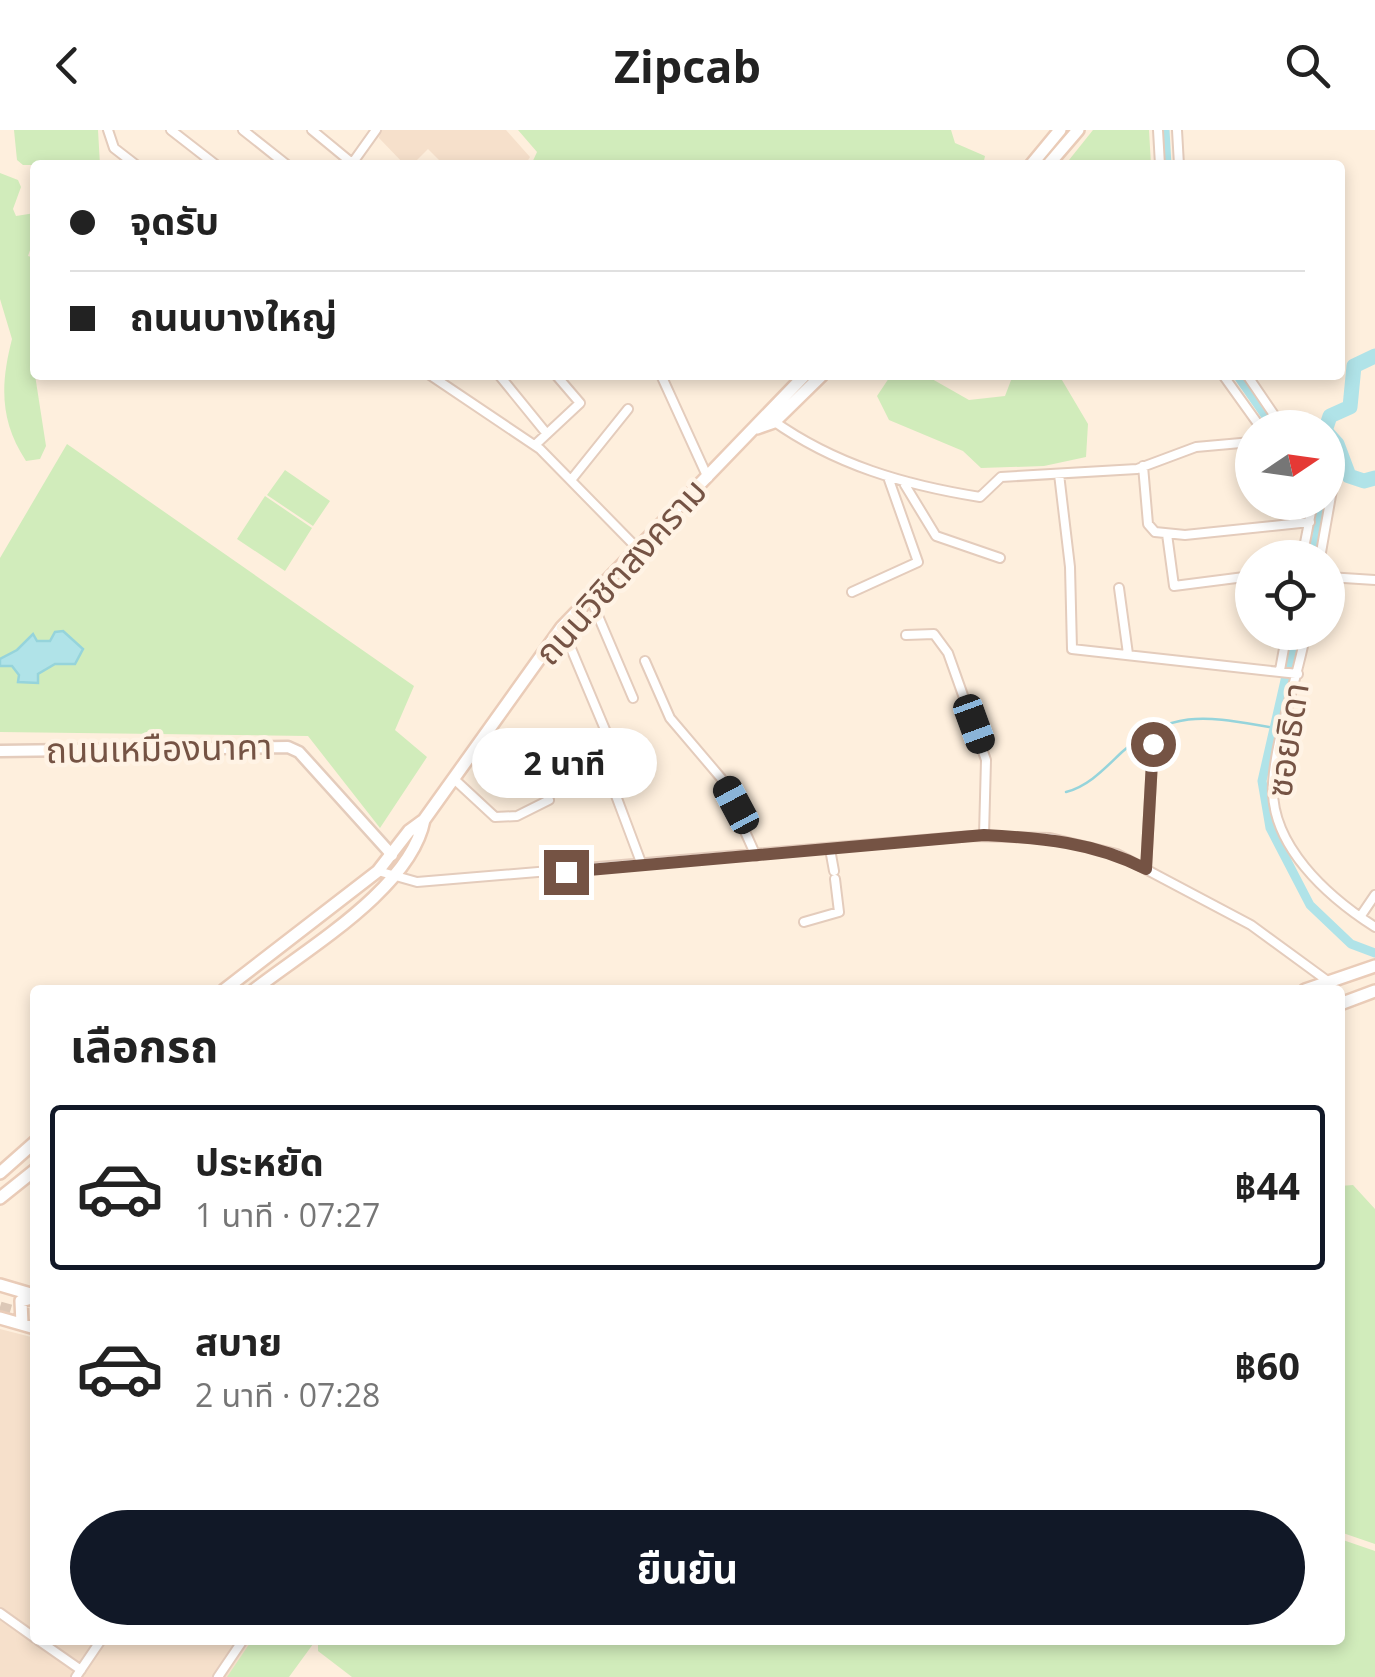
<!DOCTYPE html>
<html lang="th">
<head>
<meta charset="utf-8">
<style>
	body { margin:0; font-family:"Open Sans","Noto Sans Thai",sans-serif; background:#f6f6f6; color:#222; height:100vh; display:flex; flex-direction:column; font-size:38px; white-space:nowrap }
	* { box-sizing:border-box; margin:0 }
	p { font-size:32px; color:#767676 }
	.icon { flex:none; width:55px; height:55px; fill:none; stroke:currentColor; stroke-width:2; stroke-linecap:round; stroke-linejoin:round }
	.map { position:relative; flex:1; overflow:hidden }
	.sheet { position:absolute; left:30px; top:855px; width:1315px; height:660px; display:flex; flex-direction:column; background:#fff; border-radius:10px; box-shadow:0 5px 15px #0003 }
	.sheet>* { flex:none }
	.guide { position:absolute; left:30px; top:30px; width:1315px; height:220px; border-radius:10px; box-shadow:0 5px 15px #0003; display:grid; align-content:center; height:220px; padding:0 40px; background:#fff }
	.needle { width:65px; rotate:77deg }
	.buttons { position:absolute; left:1235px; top:280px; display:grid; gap:20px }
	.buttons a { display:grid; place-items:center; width:110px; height:110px; border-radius:50%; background:#fff; box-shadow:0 5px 15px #0003; font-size:50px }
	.end { position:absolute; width:45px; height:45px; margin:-22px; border:12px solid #755344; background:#fff; box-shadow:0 0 0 5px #fff }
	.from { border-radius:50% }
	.bubble { position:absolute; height:70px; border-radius:35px; background:#fff; box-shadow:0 5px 15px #0003; font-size:32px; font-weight:700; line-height:70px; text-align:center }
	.car { position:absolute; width:30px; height:60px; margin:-30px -15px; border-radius:12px; box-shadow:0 0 8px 2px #0007; background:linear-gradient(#222 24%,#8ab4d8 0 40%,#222 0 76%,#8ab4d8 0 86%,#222 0) }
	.guide b { display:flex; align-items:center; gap:35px; height:95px; font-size:38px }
	.guide b+b { border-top:2px solid #e0e0e0 }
	.guide i { width:25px; height:25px; background:#222 }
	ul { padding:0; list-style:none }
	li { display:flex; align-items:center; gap:30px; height:165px; margin:0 20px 15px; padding:0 20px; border:5px solid transparent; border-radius:10px }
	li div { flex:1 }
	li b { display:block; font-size:38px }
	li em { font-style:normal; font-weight:700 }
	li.selected { border-color:#111827 }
	li>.icon { width:90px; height:90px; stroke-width:1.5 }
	h2 { padding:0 40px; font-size:45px; line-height:120px }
	.cta { display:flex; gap:20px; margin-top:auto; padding:20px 40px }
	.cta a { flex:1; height:115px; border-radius:60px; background:#111827; color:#fff; font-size:40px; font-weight:700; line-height:115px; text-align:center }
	header { display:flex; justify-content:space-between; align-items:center; height:130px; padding:0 40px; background:#fff; font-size:45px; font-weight:700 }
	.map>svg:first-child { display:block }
	.residential { fill:#f6e0cb }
	.green { fill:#d1ecbb }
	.water { fill:#b0e3e8; stroke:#96d4db; stroke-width:2.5 }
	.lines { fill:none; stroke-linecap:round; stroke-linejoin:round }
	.stream { stroke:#96d4db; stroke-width:2.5 }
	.canal { stroke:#b0e3e8; stroke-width:9 }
	.river { stroke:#b0e3e8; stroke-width:15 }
	.secondary-tunnel { stroke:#dcc8b7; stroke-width:11; stroke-dasharray:11 5.5; stroke-linecap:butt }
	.minor-casing { stroke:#e4ccbc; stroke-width:12 }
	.tertiary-casing { stroke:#e4ccbc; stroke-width:15 }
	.secondary-casing { stroke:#eaccb8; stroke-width:16 }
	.minor { stroke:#fff; stroke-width:8 }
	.tertiary { stroke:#fff; stroke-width:10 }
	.secondary { stroke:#fff; stroke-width:11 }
	.route { stroke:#755344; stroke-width:12 }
	.labels { text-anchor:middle; stroke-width:9; stroke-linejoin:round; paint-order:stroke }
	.street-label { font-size:35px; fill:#755344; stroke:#fff3e5 }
</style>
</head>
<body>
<header><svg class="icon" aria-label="back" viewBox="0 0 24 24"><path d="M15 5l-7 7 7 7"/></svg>Zipcab<svg class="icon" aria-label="search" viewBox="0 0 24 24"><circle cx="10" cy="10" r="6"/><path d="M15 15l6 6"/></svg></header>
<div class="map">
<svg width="1375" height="1547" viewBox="0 0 1375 1547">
	<rect width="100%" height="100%" fill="#feefdd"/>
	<!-- residential -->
	<path class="residential" d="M381,0h125l24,27 -5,8h-81l-16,-16 -16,16h-7l-26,-27z
		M0,1199l35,9v302h243l-27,37h-251z"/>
	<!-- green -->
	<path class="green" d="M14,0h84l2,35h-77l-6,-5z
		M518,0h433l4,13 30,13 -2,9h-452l6,-13z
		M1093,0h56l2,35h-86z
		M0,43l18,7 3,7 -8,22 3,7 19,-3v23l-7,20 7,2v117l11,71 -6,13 -14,2c-26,-40 -26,-75 -14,-122l-12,-40z
		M891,245h34l44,25 36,-4 8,-21h46l29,49 -2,33 -42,9 -63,2 -18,-17 -74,-31 -12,-24z
		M67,314l347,242 -19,44 32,27 -47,71 -72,-92 -308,-4v-174z
		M285,340l45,31 -17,25 -46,-31z
		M265,366l47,32 -27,43 -48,-32z
		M1353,1055l22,24v335l-35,-12v-346z
		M1340,1409l35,12v126h-1023l-34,-26v-11h1022z
		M252,1510h64l-27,37h-62z"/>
	<!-- water -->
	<path class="water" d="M63,501l20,18 -8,15h-20l-17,10v9l-20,-1 1,-7 -7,-9h-12v-7l17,-9 16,-16 4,7h13l5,-9z"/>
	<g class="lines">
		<!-- stream -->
		<path class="stream" d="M1066,662c23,-6 39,-24 56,-40 52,-46 91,-34 153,-24"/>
		<!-- canal -->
		<path class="canal" d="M1165,0l2,35
			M1237,245l37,53
			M1312,428l11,-56
			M1296,502l-34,149 8,47 40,77 41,39 24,9"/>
		<!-- river -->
		<path class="river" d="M1326,298l4,-12 20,-9 4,-41 21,-10
			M1328,304l9,10 12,32 15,5 11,-3"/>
		<!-- secondary-tunnel -->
		<path class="secondary-tunnel" d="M0,1177l35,10"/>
		<!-- minor casing -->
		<g class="minor-casing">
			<path id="minor" d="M108,0l6,18 22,17
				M171,0l45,35
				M243,0l44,35
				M312,0l40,33
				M1158,0l2,35
				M1177,0l2,35
				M351,35l25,-35
				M430,245l110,74 97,99
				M499,245l48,59
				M661,245l47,103
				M1223,245l38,53
				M1247,245l36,53
				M772,290c63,45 133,65 208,77l21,-20 136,-8 59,-22 56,-5
				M535,315l45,-42 -24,-28
				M1143,336l5,58 7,8 30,3 125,-13
				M1059,344l11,93 2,82 226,25
				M571,350l57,-71
				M905,355l31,51 64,22
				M1167,404l7,52 78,-10
				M1302,428l11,-56
				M1320,428l12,-68 -4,-10
				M1328,447l47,3
				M1119,458l9,66
				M852,462l66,-30 -30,-85
				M590,467l43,101
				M562,497l47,112
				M1306,502c-9,48 -30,104 -33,151 -4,62 55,114 102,144
				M906,505l28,-1 14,19 38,107 -2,75
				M645,531l25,57 51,60 35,78
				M1280,540l7,-38
				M603,631l39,104
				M454,649l41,38 22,-1 32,-16
				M830,719l4,22
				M1146,739l7,-125
				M378,741l39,11 553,-46 80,2 67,16 134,71 78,57
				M1360,787l15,-22
				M804,792l35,-10 -4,-33
				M0,1483l35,25
				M38,1510l43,30
				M76,1547l25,-37
				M218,1547l25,-37"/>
		</g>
		<!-- tertiary casing -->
		<g class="tertiary-casing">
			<path id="tertiary" d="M0,621l288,-4 11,5 93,103"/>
		</g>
		<!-- secondary casing -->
		<g class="secondary-casing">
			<path id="secondary" d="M1031,35l29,-35
				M1048,35l30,-35
				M757,298l17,-6 48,-47
				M224,860l154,-119 31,-40 15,-11 138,-193 243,-252
				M254,860c54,-42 157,-102 170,-170
				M1305,860l70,-24
				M1340,874l35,-13
				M0,1043l35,-31
				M0,1068l35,-28
				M0,1155l34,10
				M0,1188l35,10
				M22,1194l-1,-23 14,-4"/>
		</g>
		<!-- minor -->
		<use href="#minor" class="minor"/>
		<!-- tertiary -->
		<use href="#tertiary" class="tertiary"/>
		<!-- secondary -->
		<use href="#secondary" class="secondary"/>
	</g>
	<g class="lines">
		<!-- route -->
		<path class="route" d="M566,742l418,-37c57,3 110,7 162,34l7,-125"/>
	</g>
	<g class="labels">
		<!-- street labels -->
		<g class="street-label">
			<text transform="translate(621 442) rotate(-48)" y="12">ถนนวิชิตสงคราม</text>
			<text transform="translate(1288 610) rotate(-81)" y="12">ซอยธิดา</text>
			<text transform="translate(159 619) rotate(-1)" y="12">ถนนเหมืองนาคา</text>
		</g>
	</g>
</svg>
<div class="buttons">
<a><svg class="needle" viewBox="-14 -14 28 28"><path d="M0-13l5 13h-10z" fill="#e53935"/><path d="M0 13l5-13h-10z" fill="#767676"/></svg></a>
<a><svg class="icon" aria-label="locate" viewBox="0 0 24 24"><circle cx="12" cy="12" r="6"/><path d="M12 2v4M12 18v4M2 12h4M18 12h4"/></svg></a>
</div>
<i class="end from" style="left:1153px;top:614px"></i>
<i class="end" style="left:566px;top:742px"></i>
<div class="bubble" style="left:472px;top:598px;width:185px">2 นาที</div>
<i class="car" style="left:974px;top:594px;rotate:160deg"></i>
<i class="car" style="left:736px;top:675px;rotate:332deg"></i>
<div class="guide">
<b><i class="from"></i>จุดรับ</b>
<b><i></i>ถนนบางใหญ่</b>
</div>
<section class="sheet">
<h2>เลือกรถ</h2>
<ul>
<li class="selected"><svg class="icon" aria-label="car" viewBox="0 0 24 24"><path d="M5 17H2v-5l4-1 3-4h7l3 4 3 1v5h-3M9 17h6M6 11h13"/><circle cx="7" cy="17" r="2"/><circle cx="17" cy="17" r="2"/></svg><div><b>ประหยัด</b><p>1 นาที · 07:27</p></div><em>฿44</em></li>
<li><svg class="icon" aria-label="car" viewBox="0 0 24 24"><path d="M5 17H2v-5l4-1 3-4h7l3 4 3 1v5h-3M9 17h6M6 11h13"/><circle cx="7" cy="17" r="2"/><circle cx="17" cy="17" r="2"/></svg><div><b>สบาย</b><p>2 นาที · 07:28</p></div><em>฿60</em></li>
</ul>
<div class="cta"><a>ยืนยัน</a></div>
</section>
</div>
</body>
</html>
